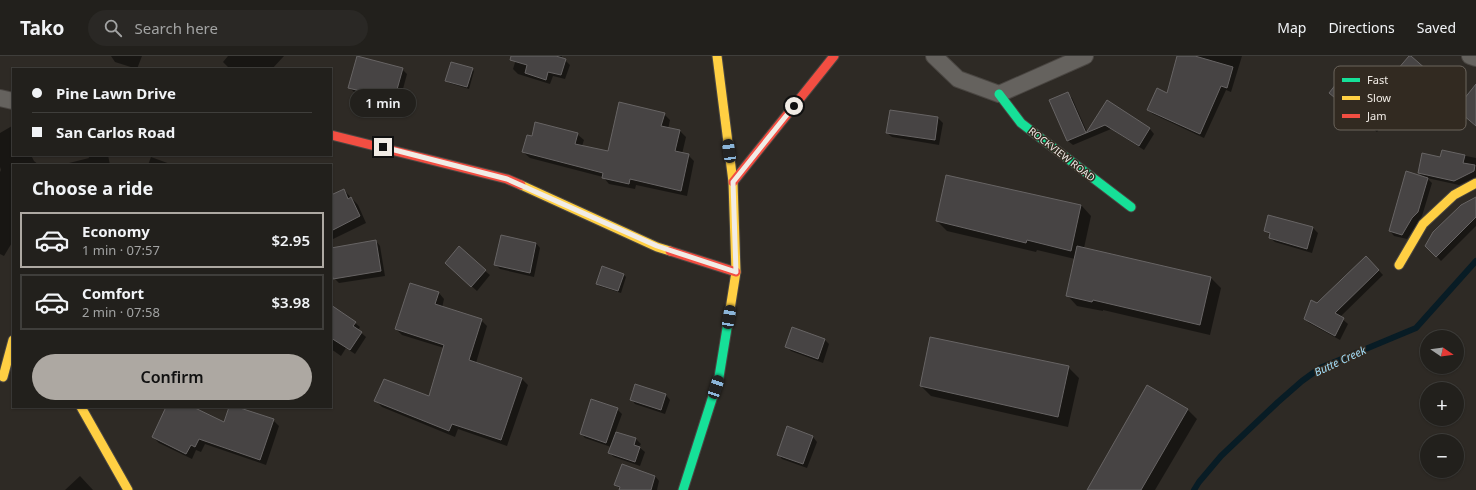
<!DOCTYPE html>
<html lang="en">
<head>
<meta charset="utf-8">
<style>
	body { margin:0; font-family:"Noto Sans",sans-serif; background:#2a2825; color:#f1f3f6; height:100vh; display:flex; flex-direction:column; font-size:15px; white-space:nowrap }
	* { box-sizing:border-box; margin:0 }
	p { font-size:13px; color:#a2a3a3 }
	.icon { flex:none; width:22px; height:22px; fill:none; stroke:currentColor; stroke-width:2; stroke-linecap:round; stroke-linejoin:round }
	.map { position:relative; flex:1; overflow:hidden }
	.drawer { position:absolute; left:12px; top:108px; width:320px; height:244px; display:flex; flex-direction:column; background:#22201c; border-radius:0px; box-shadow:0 1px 3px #0004,0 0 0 1px #3f3e3b }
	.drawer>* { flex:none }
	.banner { position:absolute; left:12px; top:12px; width:320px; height:88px; border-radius:0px; box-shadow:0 1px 3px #0004,0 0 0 1px #3f3e3b; display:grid; align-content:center; height:88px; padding:0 20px; background:#22201c }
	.needle { width:26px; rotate:103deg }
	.fabs { position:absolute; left:1420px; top:274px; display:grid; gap:8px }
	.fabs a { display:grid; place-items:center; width:44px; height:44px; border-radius:50%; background:#22201c; box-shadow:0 1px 3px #0004,0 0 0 1px #3f3e3b; font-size:20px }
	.end { position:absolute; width:18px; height:18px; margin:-9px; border:5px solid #f1ece6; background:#111; box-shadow:0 0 0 2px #111 }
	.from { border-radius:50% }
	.bubble { position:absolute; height:28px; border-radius:14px; background:#22201c; box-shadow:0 1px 3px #0004,0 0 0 1px #3f3e3b; font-size:13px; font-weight:600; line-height:28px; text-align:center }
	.car { position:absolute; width:12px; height:24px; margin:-12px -6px; border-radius:5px; box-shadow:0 0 3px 1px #0007; background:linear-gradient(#222 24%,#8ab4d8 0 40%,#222 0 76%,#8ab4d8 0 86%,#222 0) }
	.banner b { display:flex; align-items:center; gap:14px; height:38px; font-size:15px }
	.banner b+b { border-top:1px solid #3f3e3b }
	.banner i { width:10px; height:10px; background:#f1f3f6 }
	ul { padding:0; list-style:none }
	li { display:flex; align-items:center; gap:12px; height:56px; margin:0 8px 6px; padding:0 12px; border:2px solid #3f3e3b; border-radius:0px }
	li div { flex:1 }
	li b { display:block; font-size:15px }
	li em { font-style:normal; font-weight:600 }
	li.on { border-color:#ada8a2 }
	li>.icon { width:36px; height:36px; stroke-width:1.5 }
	h2 { padding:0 20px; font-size:18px; line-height:48px }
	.button { display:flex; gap:8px; margin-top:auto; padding:8px 20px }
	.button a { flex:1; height:46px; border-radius:24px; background:#ada8a2; color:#111; font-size:16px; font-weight:600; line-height:46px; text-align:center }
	header { display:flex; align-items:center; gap:24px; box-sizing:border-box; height:56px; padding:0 20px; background:#22201c; border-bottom:1px solid #3f3e3b }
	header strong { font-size:19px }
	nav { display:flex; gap:22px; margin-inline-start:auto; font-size:14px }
	.search { width:280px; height:36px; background:#2a2825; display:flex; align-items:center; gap:10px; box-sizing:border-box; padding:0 14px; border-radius:22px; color:#a2a3a3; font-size:15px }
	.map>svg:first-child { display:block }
	.shadow { fill:#0007 }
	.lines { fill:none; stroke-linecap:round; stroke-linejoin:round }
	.stream { stroke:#081c25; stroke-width:6 }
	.building { fill:#474444; stroke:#676464 }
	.street-casing { stroke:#4a4642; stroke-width:18 }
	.fast-casing { stroke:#4a4642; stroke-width:11 }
	.slow-casing { stroke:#4a4642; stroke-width:11 }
	.jam-casing { stroke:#4a4642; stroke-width:11 }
	.street { stroke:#65625e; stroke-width:16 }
	.fast { stroke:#16e098; stroke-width:9 }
	.slow { stroke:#ffcf43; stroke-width:9 }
	.jam { stroke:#f24e42; stroke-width:9 }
	.route { stroke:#f1ece6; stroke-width:5 }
	.labels { text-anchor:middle; stroke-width:3; stroke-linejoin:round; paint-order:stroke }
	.street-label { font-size:10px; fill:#f1ece6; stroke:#322a21 }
	.water-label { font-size:11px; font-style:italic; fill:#a2ddf8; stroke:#322a21 }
	.key { fill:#322a21; stroke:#6b645c; stroke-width:1 }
	.key-label { font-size:11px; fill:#f1ece6 }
</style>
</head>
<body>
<header>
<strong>Tako</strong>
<div class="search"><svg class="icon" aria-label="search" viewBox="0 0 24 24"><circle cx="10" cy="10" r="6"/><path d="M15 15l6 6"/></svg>Search here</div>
<nav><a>Map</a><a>Directions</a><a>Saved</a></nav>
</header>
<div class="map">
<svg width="1476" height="434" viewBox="0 0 1476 434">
	<rect width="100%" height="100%" fill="#2e2a25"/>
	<!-- shadow -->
	<path class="shadow" d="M111,0h31l-5,13 -22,-7z
		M228,0h56l-12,13h-42l-7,-7z
		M517,0h45v3l3,1 5,5 -5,14 -12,-3 -3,8 -32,-10 -5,-5z
		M1178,0h64l-11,36 -5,-2 -22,48 -51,-24 -5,-4 19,-16z
		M402,13l5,5 -11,41 -21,-5 -4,-5 2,-8 -19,-5 -5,-5z
		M472,13l2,2 -5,18 -20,-6 -3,-2z
		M1067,37l5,5 15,34 21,-30 42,27 4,5 -10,16 -33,-21 -38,16 -5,-4 -18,-41z
		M1335,41l47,17 5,5 -10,13z
		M891,55l47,7 5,5 -4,22 -47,-8 -5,-4z
		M664,58l6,6 -2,9 12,2 6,6 -4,17 6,1 6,6 -7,35 -51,-11 -1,4 -26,-5 -6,-7 -73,-19 -7,-6 9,-15 45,-3 7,6 -2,6 27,6z
		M12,70l1,29h18l3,6 5,4h-26v76l-9,15 -4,-2v-82l1,-2 -1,-3v-34z
		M1442,95l34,7v19l-17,8 -32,-7 5,5 -10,33 -15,23 -13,-3 -4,-5 34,-53 -5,-5 22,-15z
		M88,99h20l2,10h-49l28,-7z
		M151,101l22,8h-25z
		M947,120l134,29 10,11 -7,32 127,30 10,10 -11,47 -107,-25v1l-26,-5 -10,-11 8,-36 -38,-9 -1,2 -89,-21 -10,-10z
		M344,134l14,15 8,18 -35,17v-44z
		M1476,147v23l-35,35 -15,-16z
		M1269,160l44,12 5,5 -6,20 -37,-11 -5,-4v-3l-5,-5z
		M376,185l4,5 5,30 -46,7 -5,-5 -3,-18v-11z
		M536,187l4,5 -6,29 -34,-8 -5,-5z
		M1366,201l17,18 -43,42 8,7 -8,16 -31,-17 -4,-4 12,-14z
		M451,212l34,3 5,4 -13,16z
		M624,219l2,2 -5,16 -22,-7 -2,-2z
		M439,237l5,6 -2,9 39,12 6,6 -11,37 46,16 6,6 -21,61 -49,-17 -3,8 -73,-30 -6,-6 53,-4 15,-49 -42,-13 -6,-6z
		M331,250l24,17 5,4 -2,3 8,7 -11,17 -9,-6 -5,8 -10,-7z
		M825,284l4,4 -6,19 -32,-12 -5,-5z
		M1068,311l11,11 -11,49 -137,-31 -10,-10z
		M1148,331l40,23 9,9 -42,71h-67z
		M666,339l4,5 -5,14 -30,-10 -4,-5z
		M167,351h24l34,16 5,-16h4l39,13 6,6 -13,39 -61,-21 -4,8 -5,-2 -4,9 -33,-16 -6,-6z
		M617,353l5,5 -7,19 21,6 5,5 -2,3 6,5 -5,14 -26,-9 -5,-4 2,-6 -26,-9 -4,-4z
		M788,371l25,10 4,5 -10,26 -25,-9 -4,-5z
		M80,420l13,14h-28z
		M655,420l4,5 -2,9h-36l-5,-5z"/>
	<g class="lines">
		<!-- stream -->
		<path class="stream" d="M1194,434l5,-8 22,-26 57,-54 24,-21 18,-13 96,-40 60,-67"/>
	</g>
	<!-- building -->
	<path class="building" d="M357,0l46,12 -12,43 -21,-5 3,-12 -25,-6z
		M511,0h45l10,3 -5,16 -13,-3 -2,8 -21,-7 2,-8 -17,-5z
		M1177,0h18l38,11 -6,21 -6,-2 -21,48 -53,-24 10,-22 10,5z
		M1409,0h2l16,14 2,-2 12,14 -20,17 -24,-29z
		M451,6l22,6 -6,19 -22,-6z
		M1340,23l43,35 -11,14 -43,-35z
		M1476,28v42l-20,-17z
		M1068,36l18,41 21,-33 43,28 -11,18 -34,-21 -38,16 -18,-41z
		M619,46l46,11 -4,13 19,4 -5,21 14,3 -8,37 -51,-12 -1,5 -27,-6 1,-5 -81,-21 5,-17 5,1 3,-14 43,11 -3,11 33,7z
		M890,54l48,7 -3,23 -49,-7z
		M1442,94l23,5 -2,8 12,2 -1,6 -20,10 -36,-8 4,-20 18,4z
		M1406,115l22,7 -10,34 -6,6 -10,17 -13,-4z
		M946,119l135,30 -10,46 -44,-11 -1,3 -90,-22z
		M344,133l4,10 3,-2 9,19 -29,15v-36z
		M1476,141v20l-40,40 -11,-11 8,-14 28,-27z
		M1268,159l45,12 -6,22 -38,-11 1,-5 -6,-2z
		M501,179l35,8 -6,30 -36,-8z
		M376,184l5,31 -48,8 -2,-13v-18z
		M459,190l27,24 -15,17 -26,-24z
		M1077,190l134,31 -11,48 -107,-25 -1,2 -26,-6z
		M1366,200l13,14 -44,43 9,5 -9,18 -31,-17 7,-19 6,3z
		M602,210l22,8 -6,17 -22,-7z
		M410,227l29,9 -4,12 47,15 -13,41 53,18 -21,62 -49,-16 -3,7 -75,-30 10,-22 45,17 15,-51 -49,-16z
		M331,249l25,17 -3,4 9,6 -12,18 -19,-12z
		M792,271l33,12 -7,20 -33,-12z
		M930,281l139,29 -11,51 -138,-31z
		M635,328l31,10 -5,16 -31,-10z
		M1147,329l41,24 -47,81h-54z
		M591,343l27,9 -12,35 -26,-9z
		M166,351h27l31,15 5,-15h8l37,12 -14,41 -61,-21 -4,8 -4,-2 -5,9 -34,-17z
		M787,370l26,10 -10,28 -26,-9z
		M616,376l20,6 -2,7 6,2 -5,15 -27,-9z
		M622,408l33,12 -4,14h-32l1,-3 -6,-2z"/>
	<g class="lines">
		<!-- street casing -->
		<g class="street-casing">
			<path id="street" d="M934,0l24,23 41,15 86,-38
				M1470,0l6,2
				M0,42l13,3"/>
		</g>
		<!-- fast casing -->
		<g class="fast-casing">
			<path id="fast" d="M999,38l22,29 110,84
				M683,434l36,-113 9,-55"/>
		</g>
		<!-- slow casing -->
		<g class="slow-casing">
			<path id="slow" d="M717,0l16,126 3,90 -8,50
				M521,129l136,62 13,4
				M1399,209l24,-41 31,-29 22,-12
				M3,321l10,-37
				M81,351l47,83"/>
		</g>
		<!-- jam casing -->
		<g class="jam-casing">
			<path id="jam" d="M331,79l176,44 14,6
				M733,126l101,-126
				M670,195l66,21"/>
		</g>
		<!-- street -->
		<use href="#street" class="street"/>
		<!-- fast -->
		<use href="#fast" class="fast"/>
		<!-- slow -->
		<use href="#slow" class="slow"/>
		<!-- jam -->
		<use href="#jam" class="jam"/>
	</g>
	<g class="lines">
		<!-- route -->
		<path class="route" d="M383,91l124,32 150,67 79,26 -3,-90 61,-76"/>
	</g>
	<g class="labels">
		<!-- street labels -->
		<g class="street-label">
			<text transform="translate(1062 98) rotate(38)" y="4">ROCKVIEW ROAD</text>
		</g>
		<!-- water labels -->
		<g class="water-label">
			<text transform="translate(1340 305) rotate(-25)" y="4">Butte Creek</text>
		</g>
	</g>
	<!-- legend -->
	<rect x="1334" y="10" width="132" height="64" rx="6" class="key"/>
	<rect x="1342" y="22" width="18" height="4" fill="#16e098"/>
	<rect x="1342" y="40" width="18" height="4" fill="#ffcf43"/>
	<rect x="1342" y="58" width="18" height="4" fill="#f24e42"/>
	<g class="key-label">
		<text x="1367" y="28">Fast</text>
		<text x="1367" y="46">Slow</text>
		<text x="1367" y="64">Jam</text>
	</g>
</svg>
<div class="fabs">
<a><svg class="needle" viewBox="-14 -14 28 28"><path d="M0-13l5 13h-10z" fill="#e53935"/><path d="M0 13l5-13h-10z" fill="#a2a3a3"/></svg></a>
<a>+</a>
<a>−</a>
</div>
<i class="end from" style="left:794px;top:50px"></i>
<i class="end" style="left:383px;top:91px"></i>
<div class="bubble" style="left:350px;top:33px;width:66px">1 min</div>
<i class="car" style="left:729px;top:95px;rotate:352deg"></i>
<i class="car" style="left:729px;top:261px;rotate:9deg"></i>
<i class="car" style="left:716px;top:331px;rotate:18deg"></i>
<div class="banner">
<b><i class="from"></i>Pine Lawn Drive</b>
<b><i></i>San Carlos Road</b>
</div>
<section class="drawer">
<h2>Choose a ride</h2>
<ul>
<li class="on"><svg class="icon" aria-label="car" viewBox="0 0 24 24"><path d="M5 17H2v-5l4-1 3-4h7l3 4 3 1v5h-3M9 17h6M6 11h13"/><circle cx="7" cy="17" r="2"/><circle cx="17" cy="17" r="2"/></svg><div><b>Economy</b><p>1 min · 07:57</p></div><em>$2.95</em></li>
<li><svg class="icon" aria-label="car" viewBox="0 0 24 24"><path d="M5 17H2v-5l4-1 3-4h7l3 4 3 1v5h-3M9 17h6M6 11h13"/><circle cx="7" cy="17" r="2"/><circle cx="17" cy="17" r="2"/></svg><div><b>Comfort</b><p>2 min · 07:58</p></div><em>$3.98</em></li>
</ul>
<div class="button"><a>Confirm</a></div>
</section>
</div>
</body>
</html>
